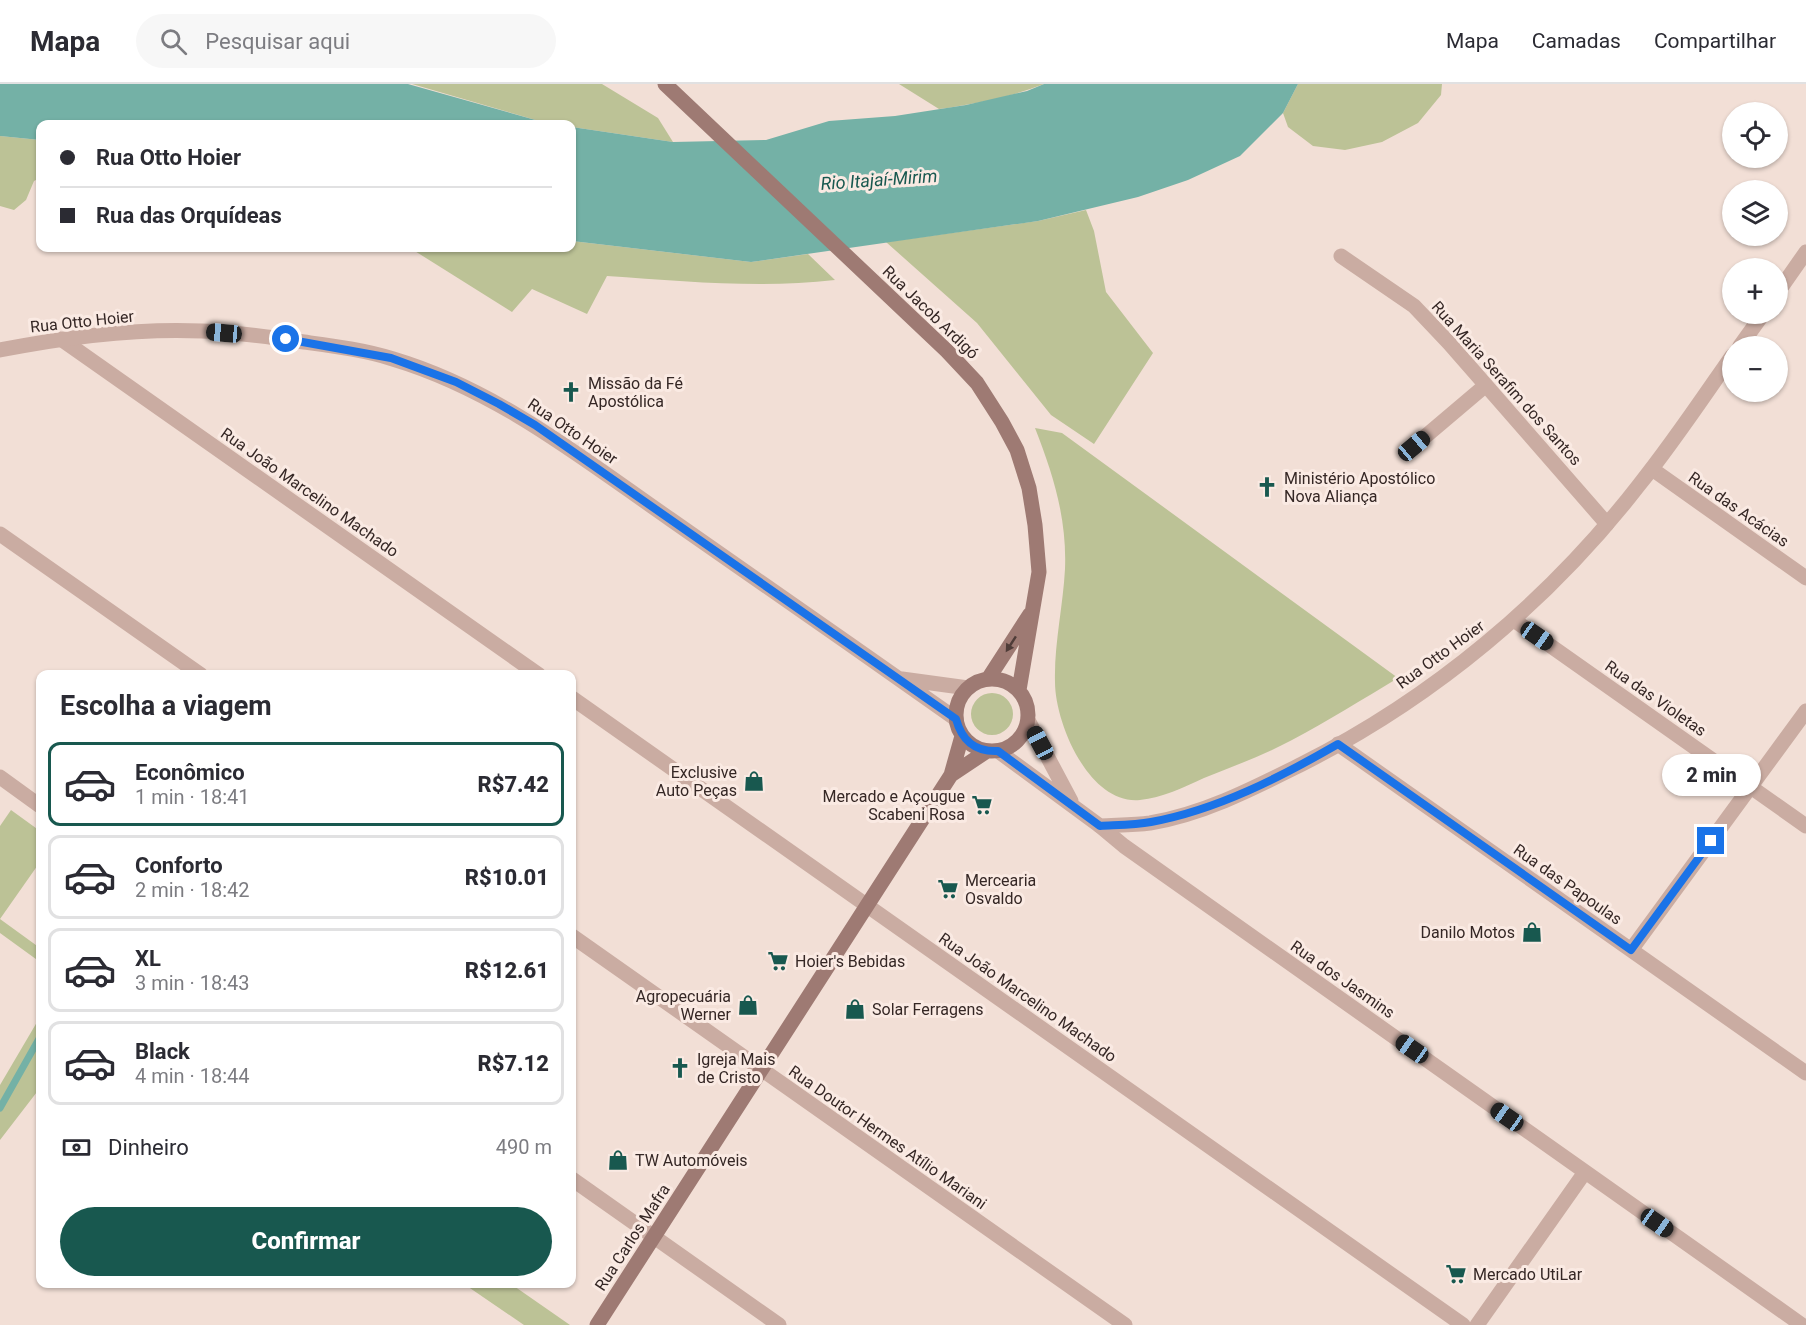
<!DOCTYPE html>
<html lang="pt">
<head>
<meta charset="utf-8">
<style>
	body { margin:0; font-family:Roboto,sans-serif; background:#f7f7f7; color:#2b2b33; height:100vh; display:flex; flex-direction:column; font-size:22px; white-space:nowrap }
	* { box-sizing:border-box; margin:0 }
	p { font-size:20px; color:#7c7c81 }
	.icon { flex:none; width:33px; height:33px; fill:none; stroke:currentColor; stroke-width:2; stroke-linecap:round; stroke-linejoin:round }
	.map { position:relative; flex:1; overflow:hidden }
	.details { position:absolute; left:36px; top:586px; width:540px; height:618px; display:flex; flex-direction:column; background:#fff; border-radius:12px; box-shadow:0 2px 4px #0004 }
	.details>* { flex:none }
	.guide { position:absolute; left:36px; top:36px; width:540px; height:132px; border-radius:12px; box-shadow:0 2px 4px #0004; display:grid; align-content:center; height:132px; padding:0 24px; background:#fff }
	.fabs { position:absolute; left:1722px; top:18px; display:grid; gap:12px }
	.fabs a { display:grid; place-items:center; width:66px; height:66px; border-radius:50%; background:#fff; box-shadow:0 2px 4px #0004; font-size:30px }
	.end { position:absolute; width:27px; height:27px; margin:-14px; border:8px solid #1a73e8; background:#fff; box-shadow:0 0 0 3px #fff }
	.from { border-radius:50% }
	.bubble { position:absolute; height:42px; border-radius:21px; background:#fff; box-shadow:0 2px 4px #0004; font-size:20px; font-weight:800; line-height:42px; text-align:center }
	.car { position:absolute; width:18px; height:36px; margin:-18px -9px; border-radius:8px; box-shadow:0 0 4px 2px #0007; background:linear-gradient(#222 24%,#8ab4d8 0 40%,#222 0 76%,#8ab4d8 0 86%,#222 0) }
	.guide b { display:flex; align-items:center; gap:21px; height:57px; font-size:22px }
	.guide b+b { border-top:2px solid #e1e1e2 }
	.guide i { width:15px; height:15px; background:#2b2b33 }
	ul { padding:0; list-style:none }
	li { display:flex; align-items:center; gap:18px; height:84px; margin:0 12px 9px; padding:0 12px; border:3px solid #e1e1e2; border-radius:12px }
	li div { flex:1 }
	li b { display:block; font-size:22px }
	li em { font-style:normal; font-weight:800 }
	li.active { border-color:#18584f }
	li>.icon { width:54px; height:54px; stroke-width:1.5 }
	h2 { padding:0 24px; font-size:27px; line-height:72px }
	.pay { display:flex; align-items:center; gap:15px; height:66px; padding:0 24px; font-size:22px }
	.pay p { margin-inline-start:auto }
	.action { display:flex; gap:12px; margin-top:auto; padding:12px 24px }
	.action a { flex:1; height:69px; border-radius:36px; background:#18584f; color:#fff; font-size:24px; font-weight:800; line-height:69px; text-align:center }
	header { display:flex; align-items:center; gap:36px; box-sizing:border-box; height:84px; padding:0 30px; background:#fff; border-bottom:2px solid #e1e1e2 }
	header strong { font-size:28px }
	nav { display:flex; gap:33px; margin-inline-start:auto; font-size:21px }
	.search { width:420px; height:54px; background:#f7f7f7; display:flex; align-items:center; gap:15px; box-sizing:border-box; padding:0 21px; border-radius:33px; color:#7c7c81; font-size:22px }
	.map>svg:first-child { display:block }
	.green { fill:#bcc296 }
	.water { fill:#74b1a6 }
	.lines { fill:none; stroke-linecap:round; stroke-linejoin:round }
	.stream { stroke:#74b1a6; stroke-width:7 }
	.minor { stroke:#caaca2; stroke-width:15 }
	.tertiary { stroke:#caaca2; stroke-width:15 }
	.secondary { stroke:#9e7a73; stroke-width:15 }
	.oneway { fill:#4f3c38 }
	.route { stroke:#1a73e8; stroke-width:8 }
	.labels { text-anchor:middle; stroke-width:6; stroke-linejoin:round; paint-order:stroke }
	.street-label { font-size:16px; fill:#352725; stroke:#faeae3 }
	.poi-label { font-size:16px; fill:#352725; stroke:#faeae3; text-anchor:start }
	.water-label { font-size:18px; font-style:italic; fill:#18584f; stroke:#faeae3 }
</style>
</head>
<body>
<header>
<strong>Mapa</strong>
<div class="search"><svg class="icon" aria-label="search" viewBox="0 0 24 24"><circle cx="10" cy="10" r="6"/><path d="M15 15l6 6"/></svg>Pesquisar aqui</div>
<nav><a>Mapa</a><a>Camadas</a><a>Compartilhar</a></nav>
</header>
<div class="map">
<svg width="1806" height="1241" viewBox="0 0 1806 1241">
	<rect width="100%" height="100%" fill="#f2dfd6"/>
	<!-- green -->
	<path class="green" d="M412,0h190l56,34 15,24 -101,-15v-3l-33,-3z
		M899,0h145c-33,13 -69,20 -105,25z
		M1298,0h144l-1,11 -23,28 -36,19 -37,8 -32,-4 -25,-19 -5,-14z
		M0,52l40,4v38l-6,3 -8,19 -12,10 -14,-4z
		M1086,126l8,21 12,61 47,61 -59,91 -43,-29 -74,-92 -91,-81 152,-21z
		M572,157l179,21 57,-8 27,26c-76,9 -152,1 -228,-4l-20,38 -55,-25 -20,23 -102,-64h162z
		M1035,344l27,5 336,245c-35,21 -70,43 -106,62 -28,15 -58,26 -88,38 -20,9 -42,20 -64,22 -51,5 -85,-77 -85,-118 -1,-38 8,-75 10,-113 2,-51 -12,-95 -30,-141z
		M971 630a21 21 0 1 1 42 0a21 21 0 1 1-42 0Z
		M11,726l29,21v31l-40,57 40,29v14l-40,-29v-107z
		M40,933v71l-40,52v-55z
		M464,1200h47l59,41h-46z"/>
	<!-- water -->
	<path class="water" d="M0,0h408l131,37 19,3h-518v16l-40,-4z
		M1044,0h254l-15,29 -43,43 -52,24 -50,17 -100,24 -287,41 -179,-21v-114l101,15 93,-2 63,-19 66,-5 71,-11 61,-14z"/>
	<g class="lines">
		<!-- stream -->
		<path class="stream" d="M0,1024l40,-71"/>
		<!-- minor -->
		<path class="minor" d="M1341,172l73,50 35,37 158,181
			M61,255l478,336
			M1414,362l72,-61
			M1652,385l154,109
			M0,450l201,141
			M1514,536l292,206
			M572,614l891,627
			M1338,660l468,329
			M0,693l40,29
			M1100,742l24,20 678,479
			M572,852l553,389
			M1631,866l175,-239
			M572,1095l207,146
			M1477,1241l108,-153"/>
		<!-- tertiary -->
		<path class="tertiary" d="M1778,208l28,-40
			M1740,262l23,-32
			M0,266c66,-13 135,-22 202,-19 34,1 68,6 102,11 29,4 61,8 89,17 104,31 189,99 277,160 95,66 191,133 286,200
			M902,595l66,9
			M1029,638l42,79
			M998,667l102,75c17,-1 34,-1 50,-3 54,-9 104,-35 152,-59 131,-66 247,-163 337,-279 33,-41 63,-86 93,-129"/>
		<!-- secondary -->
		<path class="secondary" d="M665,0l282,267 30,32 25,39 15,28 12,38 6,37 4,47 -20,118
			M956 631a36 36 0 1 1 72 0a36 36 0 1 1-72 0Z
			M988,595l42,-65
			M951,691l36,-24
			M597,1241l354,-550 11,-39"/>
	</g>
	<!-- one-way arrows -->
	<defs><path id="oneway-solid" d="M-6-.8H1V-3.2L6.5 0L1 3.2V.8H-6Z" transform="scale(1.5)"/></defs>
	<use class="oneway" href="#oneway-solid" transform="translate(1011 560) rotate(123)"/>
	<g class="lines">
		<!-- route -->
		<path class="route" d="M286,255l105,19 65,24 43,22 36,21 421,294c6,22 19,33 42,32l102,75c17,-1 35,-1 51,-4 66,-12 130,-45 187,-78l293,206 80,-109"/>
	</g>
	<!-- icons -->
	<defs>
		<g id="church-bare" transform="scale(1.62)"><path d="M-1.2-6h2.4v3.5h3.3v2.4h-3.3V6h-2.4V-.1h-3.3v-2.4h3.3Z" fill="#18584f" stroke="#faeae3" stroke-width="2.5" paint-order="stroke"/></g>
		<g id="shop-bare" transform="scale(1.62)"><path d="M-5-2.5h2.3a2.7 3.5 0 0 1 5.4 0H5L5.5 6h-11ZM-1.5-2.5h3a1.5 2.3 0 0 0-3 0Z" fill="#18584f" stroke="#faeae3" stroke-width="2.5" paint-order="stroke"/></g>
		<g id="supermarket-bare" transform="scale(1.62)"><path d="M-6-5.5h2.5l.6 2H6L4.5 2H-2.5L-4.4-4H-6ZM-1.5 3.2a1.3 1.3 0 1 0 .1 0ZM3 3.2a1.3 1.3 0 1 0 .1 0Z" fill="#18584f" stroke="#faeae3" stroke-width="2.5" paint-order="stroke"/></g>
	</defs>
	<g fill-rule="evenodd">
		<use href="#church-bare" x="571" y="308"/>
		<use href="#church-bare" x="1267" y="403"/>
		<use href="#shop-bare" x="754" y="697"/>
		<use href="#supermarket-bare" x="982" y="721"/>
		<use href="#supermarket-bare" x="948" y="805"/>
		<use href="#shop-bare" x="1532" y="848"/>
		<use href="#supermarket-bare" x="778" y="877"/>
		<use href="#shop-bare" x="748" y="921"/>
		<use href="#shop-bare" x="855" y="925"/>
		<use href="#church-bare" x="680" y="984"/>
		<use href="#shop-bare" x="618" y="1076"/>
		<use href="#supermarket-bare" x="1456" y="1190"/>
	</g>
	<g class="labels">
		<!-- street labels -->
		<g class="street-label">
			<text transform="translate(931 228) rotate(44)" y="6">Rua Jacob Ardigó</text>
			<text transform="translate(82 237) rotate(-6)" y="6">Rua Otto Hoier</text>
			<text transform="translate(1507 299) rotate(48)" y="6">Rua Maria Serafim dos Santos</text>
			<text transform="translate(573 347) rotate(34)" y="6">Rua Otto Hoier</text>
			<text transform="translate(310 408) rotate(35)" y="6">Rua João Marcelino Machado</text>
			<text transform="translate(1739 425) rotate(35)" y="6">Rua das Acácias</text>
			<text transform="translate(1440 570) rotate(-36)" y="6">Rua Otto Hoier</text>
			<text transform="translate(1656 614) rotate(35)" y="6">Rua das Violetas</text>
			<text transform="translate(1568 800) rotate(35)" y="6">Rua das Papoulas</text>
			<text transform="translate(1343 895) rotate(35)" y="6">Rua dos Jasmins</text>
			<text transform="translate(1028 913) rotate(35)" y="6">Rua João Marcelino Machado</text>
			<text transform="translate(888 1053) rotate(35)" y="6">Rua Doutor Hermes Atílio Mariani</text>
			<text transform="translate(632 1153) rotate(-57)" y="6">Rua Carlos Mafra</text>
		</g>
		<!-- poi labels -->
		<g class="poi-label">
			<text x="588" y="305">Missão da Fé<tspan x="588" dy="18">Apostólica</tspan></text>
			<text x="1284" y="400">Ministério Apostólico<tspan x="1284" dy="18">Nova Aliança</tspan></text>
			<text x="737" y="694" text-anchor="end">Exclusive<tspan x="737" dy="18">Auto Peças</tspan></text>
			<text x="965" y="718" text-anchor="end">Mercado e Açougue<tspan x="965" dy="18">Scabeni Rosa</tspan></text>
			<text x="965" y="802">Mercearia<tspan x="965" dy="18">Osvaldo</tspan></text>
			<text x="1515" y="854" text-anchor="end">Danilo Motos</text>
			<text x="795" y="883">Hoier's Bebidas</text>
			<text x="731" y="918" text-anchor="end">Agropecuária<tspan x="731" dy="18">Werner</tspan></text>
			<text x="872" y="931">Solar Ferragens</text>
			<text x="697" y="981">Igreja Mais<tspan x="697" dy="18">de Cristo</tspan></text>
			<text x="635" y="1082">TW Automóveis</text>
			<text x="1473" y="1196">Mercado UtiLar</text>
		</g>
		<!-- water labels -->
		<g class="water-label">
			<text transform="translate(879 96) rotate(-4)" y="6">Rio Itajaí-Mirim</text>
		</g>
	</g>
</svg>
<div class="fabs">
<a><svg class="icon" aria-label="locate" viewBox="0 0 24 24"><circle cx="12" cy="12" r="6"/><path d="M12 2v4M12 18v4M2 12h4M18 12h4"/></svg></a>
<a><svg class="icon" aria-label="layers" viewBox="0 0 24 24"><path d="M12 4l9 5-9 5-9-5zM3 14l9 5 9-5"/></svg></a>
<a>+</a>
<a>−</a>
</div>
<i class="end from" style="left:286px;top:255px"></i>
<i class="end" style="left:1711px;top:757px"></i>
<div class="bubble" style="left:1662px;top:670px;width:99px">2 min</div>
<i class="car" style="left:224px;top:249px;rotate:275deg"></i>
<i class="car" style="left:1414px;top:362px;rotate:50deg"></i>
<i class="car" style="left:1537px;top:552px;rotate:125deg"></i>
<i class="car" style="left:1040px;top:659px;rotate:332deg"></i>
<i class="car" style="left:1412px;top:965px;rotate:305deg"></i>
<i class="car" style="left:1507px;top:1033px;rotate:305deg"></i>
<i class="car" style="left:1657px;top:1139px;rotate:125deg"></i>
<div class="guide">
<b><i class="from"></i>Rua Otto Hoier</b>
<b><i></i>Rua das Orquídeas</b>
</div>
<section class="details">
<h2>Escolha a viagem</h2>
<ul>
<li class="active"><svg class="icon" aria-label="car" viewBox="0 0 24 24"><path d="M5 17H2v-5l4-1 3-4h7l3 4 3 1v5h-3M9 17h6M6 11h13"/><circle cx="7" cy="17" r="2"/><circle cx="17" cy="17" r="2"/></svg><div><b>Econômico</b><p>1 min · 18:41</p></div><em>R$7.42</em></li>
<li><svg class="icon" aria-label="car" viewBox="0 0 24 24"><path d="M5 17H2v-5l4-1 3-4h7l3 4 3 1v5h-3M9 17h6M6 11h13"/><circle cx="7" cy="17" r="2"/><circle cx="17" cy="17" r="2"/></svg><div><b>Conforto</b><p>2 min · 18:42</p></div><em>R$10.01</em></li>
<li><svg class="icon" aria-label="car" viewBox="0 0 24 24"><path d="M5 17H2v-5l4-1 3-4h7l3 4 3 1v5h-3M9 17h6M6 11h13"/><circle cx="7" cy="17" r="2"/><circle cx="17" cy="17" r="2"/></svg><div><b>XL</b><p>3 min · 18:43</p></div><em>R$12.61</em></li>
<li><svg class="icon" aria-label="car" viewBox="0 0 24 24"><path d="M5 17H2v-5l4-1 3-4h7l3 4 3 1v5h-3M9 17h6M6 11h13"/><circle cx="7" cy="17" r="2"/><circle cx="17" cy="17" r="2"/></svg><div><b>Black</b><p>4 min · 18:44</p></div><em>R$7.12</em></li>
</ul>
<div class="pay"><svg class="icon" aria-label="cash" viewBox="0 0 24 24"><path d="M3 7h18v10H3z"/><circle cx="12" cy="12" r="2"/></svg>Dinheiro<p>490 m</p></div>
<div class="action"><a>Confirmar</a></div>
</section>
</div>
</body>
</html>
